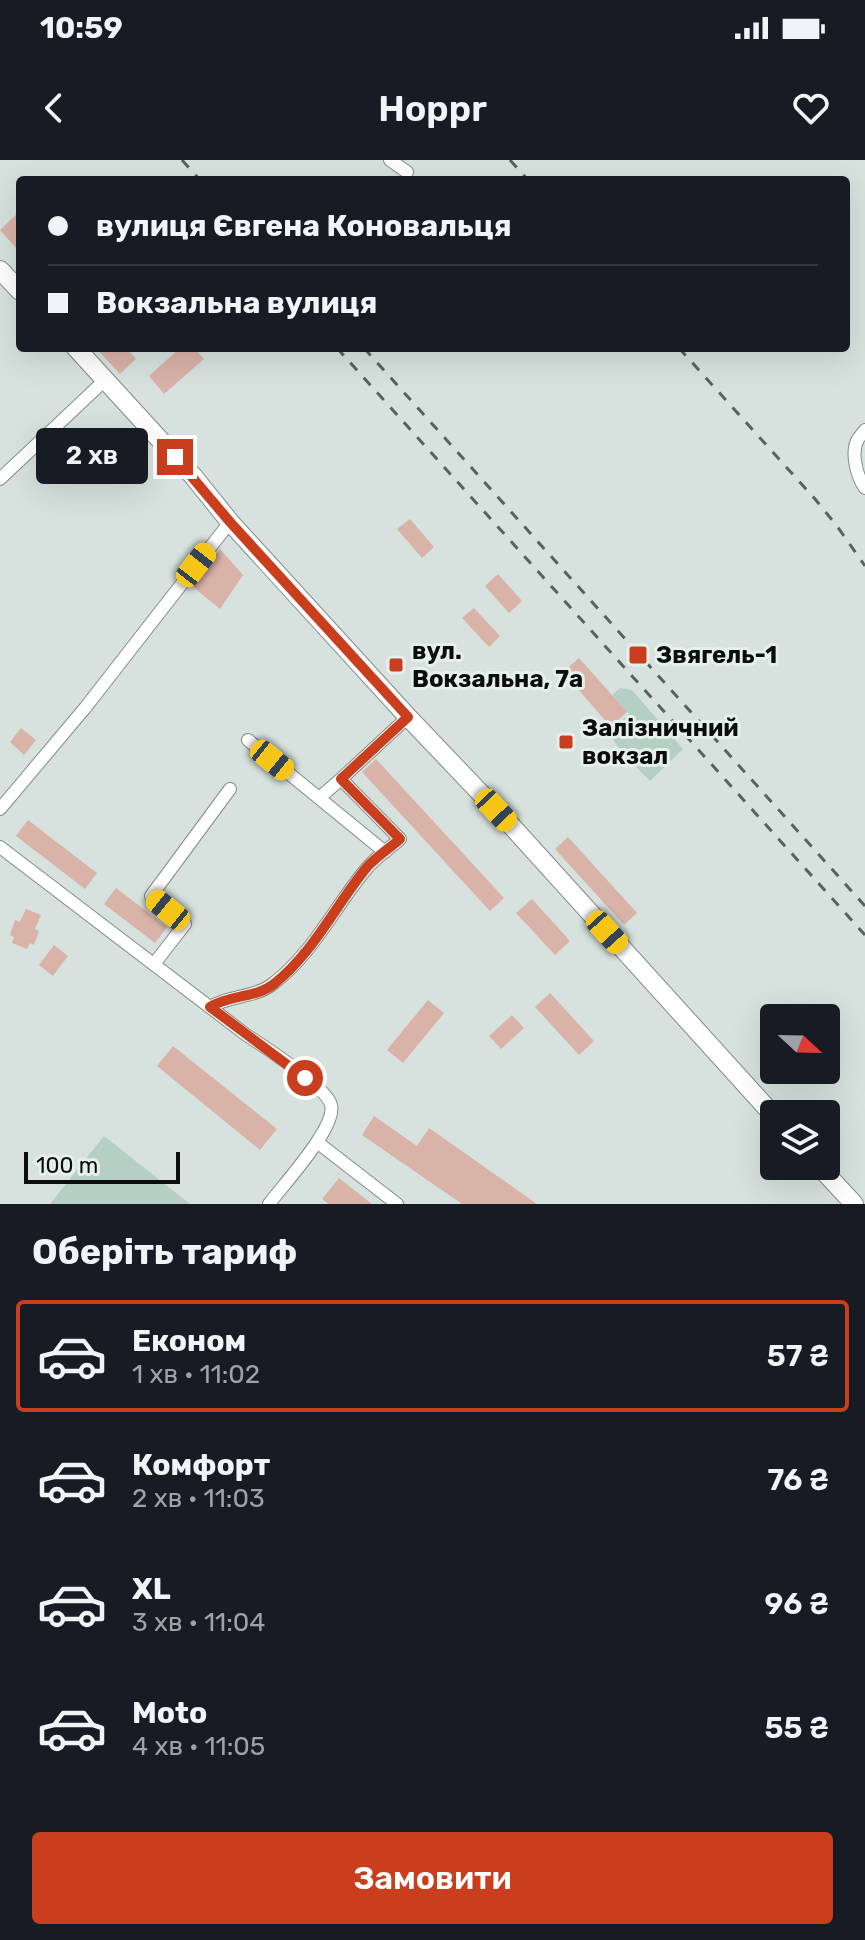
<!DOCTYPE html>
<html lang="uk">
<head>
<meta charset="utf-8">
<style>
	body { margin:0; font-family:Rubik,sans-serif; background:#242831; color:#f1f3f6; height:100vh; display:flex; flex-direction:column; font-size:30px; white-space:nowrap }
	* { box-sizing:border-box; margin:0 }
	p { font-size:26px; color:#9ea1a6 }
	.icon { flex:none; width:44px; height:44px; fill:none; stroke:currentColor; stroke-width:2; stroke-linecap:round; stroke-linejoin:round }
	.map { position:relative; height:1044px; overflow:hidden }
	.panel { display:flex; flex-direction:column; background:#171b24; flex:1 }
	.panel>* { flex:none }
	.banner { position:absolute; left:16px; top:16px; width:834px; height:176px; border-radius:8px; box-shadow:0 8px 32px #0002; display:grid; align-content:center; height:176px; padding:0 32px; background:#171b24 }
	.needle { width:52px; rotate:112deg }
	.tools { position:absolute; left:760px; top:844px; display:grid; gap:16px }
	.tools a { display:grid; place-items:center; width:80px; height:80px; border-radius:8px; background:#171b24; box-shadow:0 8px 32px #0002; font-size:40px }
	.scale { position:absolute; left:24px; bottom:20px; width:156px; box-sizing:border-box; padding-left:8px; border:4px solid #0b0e0d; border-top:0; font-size:22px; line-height:28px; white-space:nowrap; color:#0b0e0d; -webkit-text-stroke:6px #e5efeb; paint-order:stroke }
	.end { position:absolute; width:36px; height:36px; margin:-18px; border:10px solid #c93f1e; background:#fff; box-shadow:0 0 0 4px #fff }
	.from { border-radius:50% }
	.bubble { position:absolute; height:56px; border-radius:8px; background:#171b24; box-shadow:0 8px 32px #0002; font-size:26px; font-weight:600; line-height:56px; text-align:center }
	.car { position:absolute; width:24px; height:48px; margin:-24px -12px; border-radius:10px; box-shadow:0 0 6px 2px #0007; background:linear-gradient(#f5c518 24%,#345 0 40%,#f5c518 0 76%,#345 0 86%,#f5c518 0) }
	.banner b { display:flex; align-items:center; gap:28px; height:76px; font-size:30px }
	.banner b+b { border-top:2px solid #363941 }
	.banner i { width:20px; height:20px; background:#f1f3f6 }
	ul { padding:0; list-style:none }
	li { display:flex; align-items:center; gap:24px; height:112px; margin:0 16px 12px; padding:0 16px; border:4px solid transparent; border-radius:8px }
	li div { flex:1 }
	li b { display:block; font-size:30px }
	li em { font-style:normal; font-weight:600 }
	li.current { border-color:#c93f1e }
	li>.icon { width:72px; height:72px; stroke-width:1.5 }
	h2 { padding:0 32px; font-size:36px; line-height:96px }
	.button { display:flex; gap:16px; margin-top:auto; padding:16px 32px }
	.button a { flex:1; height:92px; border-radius:8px; background:#c93f1e; color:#fff; font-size:32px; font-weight:600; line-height:92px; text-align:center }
	.status { display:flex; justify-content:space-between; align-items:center; height:56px; padding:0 40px; background:#171b24; direction:ltr }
	.status svg { height:22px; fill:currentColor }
	header { display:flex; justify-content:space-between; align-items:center; height:104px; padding:0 32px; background:#171b24; font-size:36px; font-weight:600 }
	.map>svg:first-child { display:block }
	.green { fill:#b5cfc4 }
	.building { fill:#d9b2a8 }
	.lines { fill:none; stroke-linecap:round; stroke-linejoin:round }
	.street-casing { stroke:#828b88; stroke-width:14 }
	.secondary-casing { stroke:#828b88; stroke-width:20 }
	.street { stroke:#fff; stroke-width:12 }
	.secondary { stroke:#fff; stroke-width:18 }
	.rail { stroke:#5b615f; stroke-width:3; stroke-dasharray:10 10; stroke-linecap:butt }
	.route { stroke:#c93f1e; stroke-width:10 }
	.poi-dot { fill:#c93f1e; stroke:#e5efeb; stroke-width:3 }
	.labels { text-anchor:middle; stroke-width:6; stroke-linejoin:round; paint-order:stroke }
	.poi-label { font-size:24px; font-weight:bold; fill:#0b0e0d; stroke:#e5efeb; text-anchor:start }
</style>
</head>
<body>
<div class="status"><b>10:59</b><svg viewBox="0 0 49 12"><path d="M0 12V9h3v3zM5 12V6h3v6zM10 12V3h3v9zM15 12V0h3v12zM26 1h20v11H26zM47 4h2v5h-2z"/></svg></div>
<header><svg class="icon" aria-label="back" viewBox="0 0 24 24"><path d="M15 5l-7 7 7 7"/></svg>Hoppr<svg class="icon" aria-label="heart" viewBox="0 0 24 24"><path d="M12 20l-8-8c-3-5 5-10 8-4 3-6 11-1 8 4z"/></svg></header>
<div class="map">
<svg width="865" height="1044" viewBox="0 0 865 1044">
	<rect width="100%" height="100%" fill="#d7e2de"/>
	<!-- green -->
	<path class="green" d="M620,528l12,2 51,59 -33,32 -24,-24 -18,-24 21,-19 -17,-19z
		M104,976l86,68h-140z"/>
	<!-- building -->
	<path class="building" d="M20,51v33l-4,4 -16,-18z
		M96,188h30l10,11 -16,15z
		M180,188h14l10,11 -40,35 -15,-18z
		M410,359l24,28 -12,11 -25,-29z
		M220,389l23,26 -23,34 -28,-23z
		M498,414l24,27 -13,12 -24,-27z
		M474,448l26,28 -11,11 -27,-29z
		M579,498l48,54 -16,15 -48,-55z
		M21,568l15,12 -12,15 -14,-13z
		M376,599l128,139 -14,13 -128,-139z
		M28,660l69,53 -12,16 -69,-53z
		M568,677l69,76 -13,12 -69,-76z
		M116,728l51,39 -12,16 -51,-39z
		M532,739l38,42 -15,14 -39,-42z
		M26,749l15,6 -6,14 4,2 -5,14 -4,-2 -3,6 -15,-6 2,-6 -4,-2 5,-15 5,2z
		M54,785l14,11 -15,20 -14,-11z
		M550,833l44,48 -15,14 -44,-48z
		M428,840l16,13 -41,50 -16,-13z
		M512,855l12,13 -23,21 -12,-13z
		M173,886l104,83 -17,21 -103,-84z
		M374,956l43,30 12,-18 108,76h-75l-100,-69z
		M339,1018l33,26h-43l-7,-5z"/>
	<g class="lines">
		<!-- street casing -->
		<g class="street-casing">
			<path id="street" d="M390,0l17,12
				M865,270c-3,4 -6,7 -8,11 -6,13 0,36 8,47
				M0,319l105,-99
				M248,580l137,112
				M319,638l22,-19
				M0,649l85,-101 145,-186
				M0,687l245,187c18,12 81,52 86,71 6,22 -48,80 -62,99
				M154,804l31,-40 -34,-28 79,-107
				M210,847c19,-12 46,-9 64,-24 40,-31 61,-77 93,-115 9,-11 23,-20 33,-29l-59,-60 67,-62
				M317,982l80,62"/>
		</g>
		<!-- secondary casing -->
		<g class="secondary-casing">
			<path id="secondary" d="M0,110l20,21
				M76,188l117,128 37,46 178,195 100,105 266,294
				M819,1006l35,38"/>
		</g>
		<!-- street -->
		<use href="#street" class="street"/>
		<!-- secondary -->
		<use href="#secondary" class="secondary"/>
		<!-- rail -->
		<path class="rail" d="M182,0l18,20
			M510,0l18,20
			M337,188l528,587
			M364,188l501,558
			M679,188l136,151 22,27 28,40"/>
	</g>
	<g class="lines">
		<!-- route -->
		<path class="route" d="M175,297l55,65 178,195 -67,62 59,60c-10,9 -24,18 -33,28 -32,39 -53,85 -93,117 -18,14 -45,11 -64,23l95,71"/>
	</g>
	<!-- markers -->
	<g class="poi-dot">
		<rect x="628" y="485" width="20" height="20" rx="4"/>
		<rect x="388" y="497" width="16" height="16" rx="4"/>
		<rect x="558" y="574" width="16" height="16" rx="4"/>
	</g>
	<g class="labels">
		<!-- poi labels -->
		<g class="poi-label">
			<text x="412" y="499">вул.<tspan x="412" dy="28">Вокзальна, 7а</tspan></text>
			<text x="656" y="503">Звягель-1</text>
			<text x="582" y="576">Залізничний<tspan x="582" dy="28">вокзал</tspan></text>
		</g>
	</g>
</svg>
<div class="tools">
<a><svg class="needle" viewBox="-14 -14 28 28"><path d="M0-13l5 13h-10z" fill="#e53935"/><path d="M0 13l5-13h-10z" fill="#9ea1a6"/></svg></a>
<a><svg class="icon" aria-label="layers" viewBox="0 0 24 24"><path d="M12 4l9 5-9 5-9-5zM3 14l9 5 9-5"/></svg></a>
</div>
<div class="scale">100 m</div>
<i class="end from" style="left:305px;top:918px"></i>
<i class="end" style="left:175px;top:297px"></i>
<div class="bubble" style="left:36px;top:268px;width:112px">2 хв</div>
<i class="car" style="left:196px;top:405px;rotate:38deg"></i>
<i class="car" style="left:272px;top:600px;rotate:129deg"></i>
<i class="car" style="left:496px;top:650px;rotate:137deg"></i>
<i class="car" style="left:168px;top:750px;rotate:309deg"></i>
<i class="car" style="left:607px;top:772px;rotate:138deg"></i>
<div class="banner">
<b><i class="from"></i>вулиця Євгена Коновальця</b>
<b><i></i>Вокзальна вулиця</b>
</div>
</div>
<section class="panel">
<h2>Оберіть тариф</h2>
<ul>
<li class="current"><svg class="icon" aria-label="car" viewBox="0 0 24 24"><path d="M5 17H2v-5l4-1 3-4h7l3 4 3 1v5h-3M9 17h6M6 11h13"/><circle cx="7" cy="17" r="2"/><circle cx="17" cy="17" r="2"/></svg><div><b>Економ</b><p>1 хв · 11:02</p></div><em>57 ₴</em></li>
<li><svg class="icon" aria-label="car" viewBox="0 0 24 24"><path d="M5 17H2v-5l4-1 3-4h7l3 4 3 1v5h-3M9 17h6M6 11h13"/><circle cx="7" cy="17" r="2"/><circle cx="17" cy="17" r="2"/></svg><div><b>Комфорт</b><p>2 хв · 11:03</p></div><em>76 ₴</em></li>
<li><svg class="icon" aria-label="car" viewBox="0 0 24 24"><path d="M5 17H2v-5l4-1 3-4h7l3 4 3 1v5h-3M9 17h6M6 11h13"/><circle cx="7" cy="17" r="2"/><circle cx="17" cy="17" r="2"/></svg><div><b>XL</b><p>3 хв · 11:04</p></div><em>96 ₴</em></li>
<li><svg class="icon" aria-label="car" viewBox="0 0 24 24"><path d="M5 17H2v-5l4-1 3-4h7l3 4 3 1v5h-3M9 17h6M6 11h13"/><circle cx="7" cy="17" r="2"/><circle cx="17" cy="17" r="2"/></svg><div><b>Moto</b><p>4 хв · 11:05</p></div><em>55 ₴</em></li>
</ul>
<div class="button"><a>Замовити</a></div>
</section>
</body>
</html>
